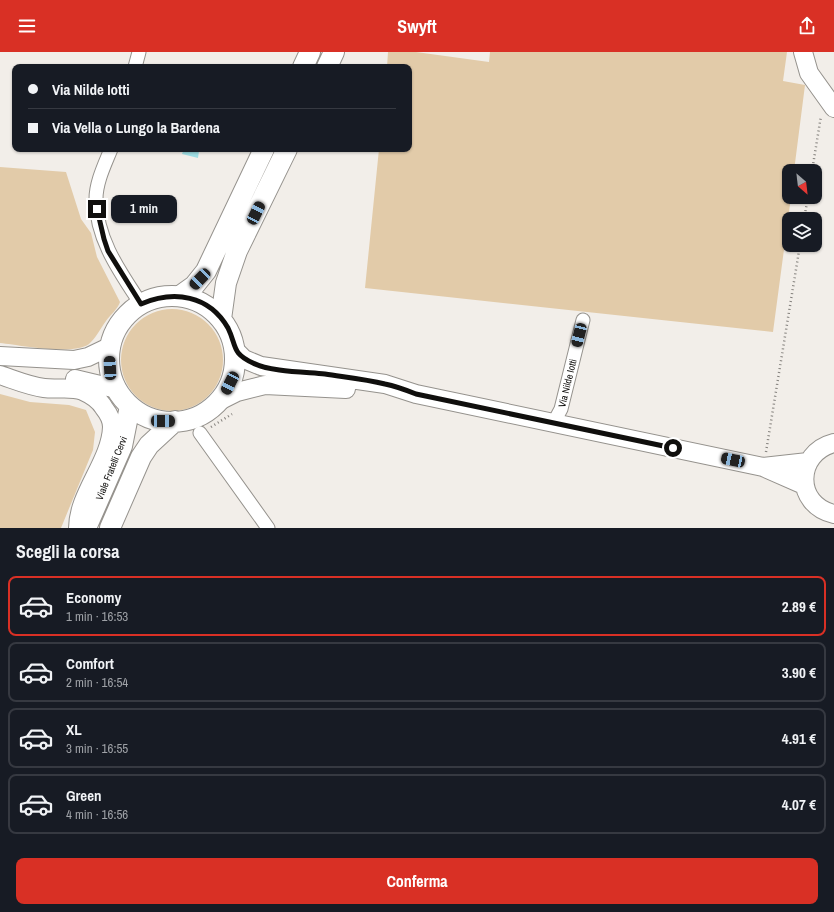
<!DOCTYPE html>
<html lang="it">
<head>
<meta charset="utf-8">
<style>
	body { margin:0; font-family:"Archivo Narrow",sans-serif; background:#20242c; color:#f1f3f6; height:100vh; display:flex; flex-direction:column; font-size:15px; white-space:nowrap }
	* { box-sizing:border-box; margin:0 }
	p { font-size:13px; color:#9ea1a6 }
	.icon { flex:none; width:22px; height:22px; fill:none; stroke:currentColor; stroke-width:2; stroke-linecap:round; stroke-linejoin:round }
	.map { position:relative; height:476px; overflow:hidden }
	.drawer { display:flex; flex-direction:column; background:#171b24; flex:1 }
	.drawer>* { flex:none }
	.hud { position:absolute; left:12px; top:12px; width:400px; height:88px; border-radius:8px; box-shadow:0 1px 3px #0004; display:grid; align-content:center; height:88px; padding:0 16px; background:#171b24 }
	.needle { width:26px; rotate:152deg }
	.buttons { position:absolute; left:782px; top:112px; display:grid; gap:8px }
	.buttons a { display:grid; place-items:center; width:40px; height:40px; border-radius:8px; background:#171b24; box-shadow:0 1px 3px #0004; font-size:20px }
	.end { position:absolute; width:18px; height:18px; margin:-9px; border:5px solid #100f0d; background:#fff; box-shadow:0 0 0 2px #fff }
	.from { border-radius:50% }
	.bubble { position:absolute; height:28px; border-radius:8px; background:#171b24; box-shadow:0 1px 3px #0004; font-size:13px; font-weight:700; line-height:28px; text-align:center }
	.car { position:absolute; width:12px; height:24px; margin:-12px -6px; border-radius:5px; box-shadow:0 0 3px 1px #0007; background:linear-gradient(#222 24%,#8ab4d8 0 40%,#222 0 76%,#8ab4d8 0 86%,#222 0) }
	.hud b { display:flex; align-items:center; gap:14px; height:38px; font-size:15px }
	.hud b+b { border-top:1px solid #363941 }
	.hud i { width:10px; height:10px; background:#f1f3f6 }
	ul { padding:0; list-style:none }
	li { display:flex; align-items:center; gap:12px; height:60px; margin:0 8px 6px; padding:0 8px; border:2px solid #363941; border-radius:8px }
	li div { flex:1 }
	li b { display:block; font-size:15px }
	li em { font-style:normal; font-weight:700 }
	li.active { border-color:#d93025 }
	li>.icon { width:36px; height:36px; stroke-width:1.5 }
	h2 { padding:0 16px; font-size:18px; line-height:48px }
	.action { display:flex; gap:8px; margin-top:auto; padding:8px 16px }
	.action a { flex:1; height:46px; border-radius:8px; background:#d93025; color:#fff; font-size:16px; font-weight:700; line-height:46px; text-align:center }
	header { display:flex; justify-content:space-between; align-items:center; height:52px; padding:0 16px; background:#d93025; color:#fff; font-size:18px; font-weight:700 }
	.map>svg:first-child { display:block }
	.green { fill:#e2cba9 }
	.water { fill:#9edde3 }
	.lines { fill:none; stroke-linecap:round; stroke-linejoin:round }
	.street-casing { stroke:#95928d; stroke-width:15 }
	.secondary-casing { stroke:#95928d; stroke-width:20 }
	.primary-casing { stroke:#95928d; stroke-width:22 }
	.path { stroke:#84817d; stroke-width:2.5; stroke-dasharray:1 3; stroke-linecap:butt }
	.street { stroke:#fff; stroke-width:13 }
	.secondary { stroke:#fff; stroke-width:18 }
	.primary { stroke:#fff; stroke-width:20 }
	.route { stroke:#100f0d; stroke-width:5 }
	.labels { text-anchor:middle; stroke-width:3; stroke-linejoin:round; paint-order:stroke }
	.street-label { font-size:10px; fill:#100f0d; stroke:#fff }
</style>
</head>
<body>
<header><svg class="icon" aria-label="menu" viewBox="0 0 24 24"><path d="M4 6h16M4 12h16M4 18h16"/></svg>Swyft<svg class="icon" aria-label="share" viewBox="0 0 24 24"><path d="M12 15V3M7 8l5-5 5 5M5 13v7h14v-7"/></svg></header>
<div class="map">
<svg width="834" height="476" viewBox="0 0 834 476">
	<rect width="100%" height="100%" fill="#f2eee9"/>
	<!-- green -->
	<path class="green" d="M388,0h28l73,10 1,-10h297l-4,29 22,4 -11,86h-5v26h2l-18,135 -408,-44 14,-139h30v-82h-22z
		M0,115l66,5 15,47 10,14 6,24 23,45c-2,7 -10,13 -14,19 -6,8 -10,17 -17,23 -16,12 -69,1 -89,-1z
		M121 308a51 51 0 1 1 102 0a51 51 0 1 1-102 0Z
		M0,342l30,8 39,3 17,5 9,22 -2,18 -32,78h-61z"/>
	<!-- water -->
	<path class="water" d="M184,97l15,2 -1,7 -16,-4z"/>
	<g class="lines">
		<!-- street casing -->
		<g class="street-casing">
			<path id="street" d="M135,15l4,-15
				M111,97c-6,15 -15,33 -15,50 0,40 24,73 45,105
				M554,370l7,-13 22,-89
				M200,381l68,95"/>
		</g>
		<!-- secondary casing -->
		<g class="secondary-casing">
			<path id="secondary" d="M803,0l6,21 25,35
				M235,298l9,9 17,7 124,18 31,10 347,73 41,18
				M0,304l74,4 14,-3 23,-11
				M0,323c15,5 29,11 44,13 13,2 27,-2 39,3 9,4 16,8 21,17 4,5 8,12 8,19 -1,34 -34,67 -34,101
				M75,327l42,10
				M219,349l18,-9 28,-7 81,4
				M834,391c-39,10 -40,62 0,71
				M763,415l45,-5"/>
		</g>
		<!-- primary casing -->
		<g class="primary-casing">
			<path id="primary" d="M303,15l7,-15
				M327,15l7,-15
				M180,244l14,-10 12,-15 58,-122
				M109 307a63 63 0 1 1 126 0a63 63 0 1 1-126 0Z
				M221,267l5,-36 11,-32 50,-102
				M86,476l36,-82 8,-40
				M110,476l31,-71 8,-12 26,-24"/>
		</g>
		<!-- path -->
		<path class="path" d="M812,119l9,-55
			M804,167l4,-22
			M211,375l21,-13
			M766,400l34,-207"/>
		<!-- street -->
		<use href="#street" class="street"/>
		<!-- secondary -->
		<use href="#secondary" class="secondary"/>
		<!-- primary -->
		<use href="#primary" class="primary"/>
	</g>
	<g class="lines">
		<!-- route -->
		<path class="route" d="M97,157l7,30 4,12 33,53c33,-14 68,-9 87,24 9,18 3,25 25,35 18,9 51,9 72,11 19,3 40,5 60,10 10,2 21,6 31,10l257,54"/>
	</g>
	<g class="labels">
		<!-- street labels -->
		<g class="street-label">
			<text transform="translate(567 331) rotate(-76)" y="4">Via Nilde Iotti</text>
			<text transform="translate(111 416) rotate(-68)" y="4">Viale Fratelli Cervi</text>
		</g>
	</g>
</svg>
<div class="buttons">
<a><svg class="needle" viewBox="-14 -14 28 28"><path d="M0-13l5 13h-10z" fill="#e53935"/><path d="M0 13l5-13h-10z" fill="#9ea1a6"/></svg></a>
<a><svg class="icon" aria-label="layers" viewBox="0 0 24 24"><path d="M12 4l9 5-9 5-9-5zM3 14l9 5 9-5"/></svg></a>
</div>
<i class="end from" style="left:673px;top:396px"></i>
<i class="end" style="left:97px;top:157px"></i>
<div class="bubble" style="left:111px;top:143px;width:66px">1 min</div>
<i class="car" style="left:256px;top:161px;rotate:26deg"></i>
<i class="car" style="left:200px;top:227px;rotate:224deg"></i>
<i class="car" style="left:579px;top:283px;rotate:194deg"></i>
<i class="car" style="left:110px;top:316px;rotate:357deg"></i>
<i class="car" style="left:230px;top:331px;rotate:207deg"></i>
<i class="car" style="left:163px;top:369px;rotate:91deg"></i>
<i class="car" style="left:733px;top:408px;rotate:282deg"></i>
<div class="hud">
<b><i class="from"></i>Via Nilde Iotti</b>
<b><i></i>Via Vella o Lungo la Bardena</b>
</div>
</div>
<section class="drawer">
<h2>Scegli la corsa</h2>
<ul>
<li class="active"><svg class="icon" aria-label="car" viewBox="0 0 24 24"><path d="M5 17H2v-5l4-1 3-4h7l3 4 3 1v5h-3M9 17h6M6 11h13"/><circle cx="7" cy="17" r="2"/><circle cx="17" cy="17" r="2"/></svg><div><b>Economy</b><p>1 min · 16:53</p></div><em>2.89 €</em></li>
<li><svg class="icon" aria-label="car" viewBox="0 0 24 24"><path d="M5 17H2v-5l4-1 3-4h7l3 4 3 1v5h-3M9 17h6M6 11h13"/><circle cx="7" cy="17" r="2"/><circle cx="17" cy="17" r="2"/></svg><div><b>Comfort</b><p>2 min · 16:54</p></div><em>3.90 €</em></li>
<li><svg class="icon" aria-label="car" viewBox="0 0 24 24"><path d="M5 17H2v-5l4-1 3-4h7l3 4 3 1v5h-3M9 17h6M6 11h13"/><circle cx="7" cy="17" r="2"/><circle cx="17" cy="17" r="2"/></svg><div><b>XL</b><p>3 min · 16:55</p></div><em>4.91 €</em></li>
<li><svg class="icon" aria-label="car" viewBox="0 0 24 24"><path d="M5 17H2v-5l4-1 3-4h7l3 4 3 1v5h-3M9 17h6M6 11h13"/><circle cx="7" cy="17" r="2"/><circle cx="17" cy="17" r="2"/></svg><div><b>Green</b><p>4 min · 16:56</p></div><em>4.07 €</em></li>
</ul>
<div class="action"><a>Conferma</a></div>
</section>
</body>
</html>
